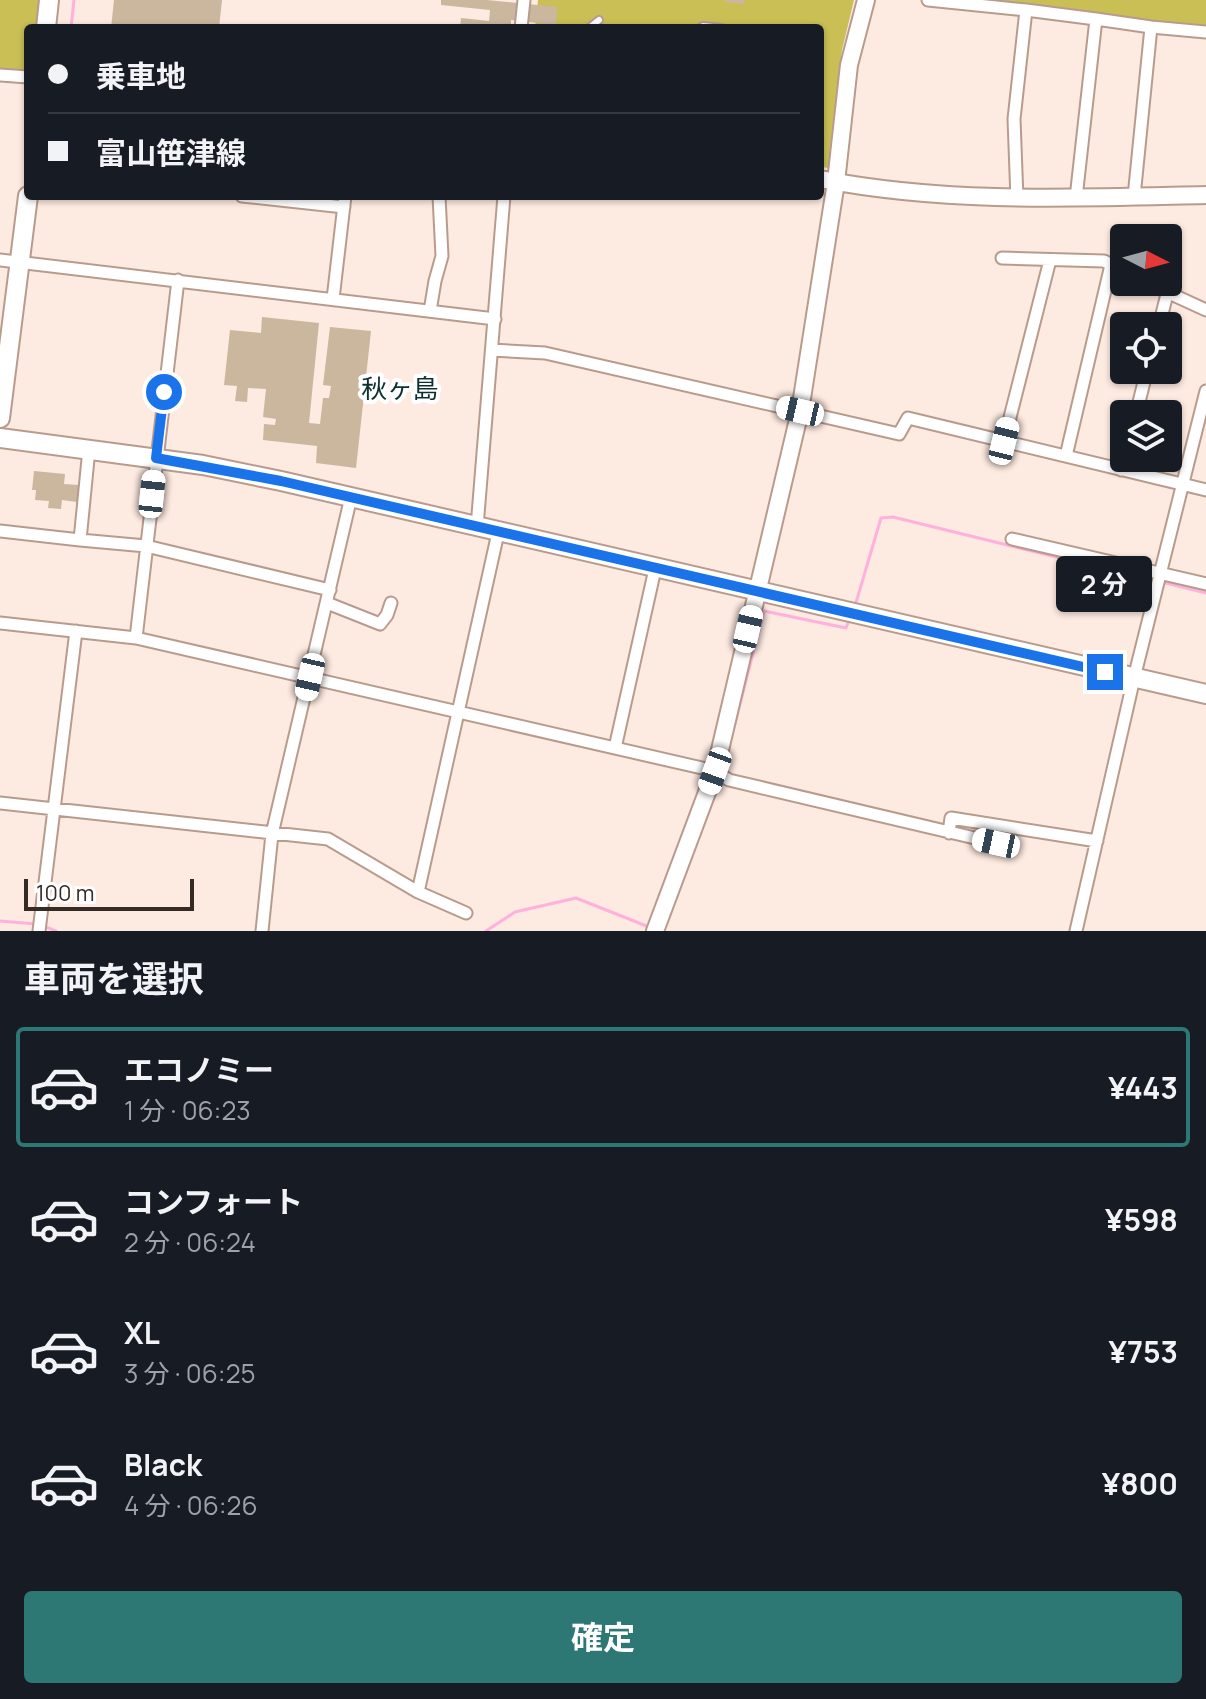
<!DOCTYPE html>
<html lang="ja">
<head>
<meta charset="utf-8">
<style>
	body { margin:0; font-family:Manrope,"Noto Sans JP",sans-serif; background:#20242c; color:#f1f3f6; height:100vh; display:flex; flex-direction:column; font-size:30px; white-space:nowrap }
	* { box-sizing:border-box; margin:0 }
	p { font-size:26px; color:#9ea1a6 }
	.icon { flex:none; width:44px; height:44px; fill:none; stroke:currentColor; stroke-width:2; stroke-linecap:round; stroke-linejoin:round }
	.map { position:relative; height:931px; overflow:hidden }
	.drawer { display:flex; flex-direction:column; background:#171b24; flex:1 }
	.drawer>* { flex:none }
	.guide { position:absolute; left:24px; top:24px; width:800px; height:176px; border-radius:8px; box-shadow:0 2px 6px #0004; display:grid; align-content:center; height:176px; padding:0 24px; background:#171b24 }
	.needle { width:52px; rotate:96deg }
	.buttons { position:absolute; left:1110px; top:224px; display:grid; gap:16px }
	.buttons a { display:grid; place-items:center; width:72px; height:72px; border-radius:8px; background:#171b24; box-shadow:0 2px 6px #0004; font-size:40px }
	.scale { position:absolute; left:24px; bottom:20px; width:170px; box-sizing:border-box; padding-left:8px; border:4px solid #362a25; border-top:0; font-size:22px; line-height:28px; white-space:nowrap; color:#362a25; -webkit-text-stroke:6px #fff; paint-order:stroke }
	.end { position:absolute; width:36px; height:36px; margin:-18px; border:10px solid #1a73e8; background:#fff; box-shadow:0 0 0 4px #fff }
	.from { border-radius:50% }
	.bubble { position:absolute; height:56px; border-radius:8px; background:#171b24; box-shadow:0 2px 6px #0004; font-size:26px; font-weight:700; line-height:56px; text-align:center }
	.car { position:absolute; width:24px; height:48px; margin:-24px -12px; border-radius:10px; box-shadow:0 0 6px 2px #0007; background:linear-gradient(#fff 24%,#345 0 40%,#fff 0 76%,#345 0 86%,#fff 0) }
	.guide b { display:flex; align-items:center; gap:28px; height:76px; font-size:30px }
	.guide b+b { border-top:2px solid #363941 }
	.guide i { width:20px; height:20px; background:#f1f3f6 }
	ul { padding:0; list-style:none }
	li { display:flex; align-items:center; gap:24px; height:120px; margin:0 16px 12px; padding:0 8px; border:4px solid transparent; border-radius:8px }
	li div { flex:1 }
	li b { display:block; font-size:30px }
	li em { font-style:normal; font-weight:700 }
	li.active { border-color:#2d7775 }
	li>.icon { width:72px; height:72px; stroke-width:1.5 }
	h2 { padding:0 24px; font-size:36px; line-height:96px }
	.cta { display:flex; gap:16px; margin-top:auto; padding:16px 24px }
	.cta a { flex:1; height:92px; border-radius:8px; background:#2d7775; color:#fff; font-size:32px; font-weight:700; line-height:92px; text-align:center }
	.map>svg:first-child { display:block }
	.green { fill:#c9bf55 }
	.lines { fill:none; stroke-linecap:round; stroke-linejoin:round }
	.stream { stroke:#feb1dc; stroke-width:3 }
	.building { fill:#cab79e }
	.lane-casing { stroke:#b99b8e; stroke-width:10 }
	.street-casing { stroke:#b99b8e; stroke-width:15 }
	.secondary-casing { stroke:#b99b8e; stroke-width:20 }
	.primary-casing { stroke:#b99b8e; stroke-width:22 }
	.lane { stroke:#fff; stroke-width:6 }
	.street { stroke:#fff; stroke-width:11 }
	.secondary { stroke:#fff; stroke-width:16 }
	.primary { stroke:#fff; stroke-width:18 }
	.route { stroke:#1a73e8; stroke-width:10 }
	.labels { text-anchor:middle; stroke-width:8; stroke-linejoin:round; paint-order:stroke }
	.neighbourhood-label { font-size:26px; fill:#0c2f2f; stroke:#fff }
</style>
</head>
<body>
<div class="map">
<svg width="1206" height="931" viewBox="0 0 1206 931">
	<rect width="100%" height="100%" fill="#fdeae1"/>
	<!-- green -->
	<path class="green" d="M0,0h41l-4,28h-9v44l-28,-3z
		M538,0h316l-12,50 -13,118 -9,-1v-139h-285z
		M979,0h227v27z"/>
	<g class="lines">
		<!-- stream -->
		<path class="stream" d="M71,28l3,-28
			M1162,582l44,11
			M855,606l26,-88 12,-1 261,64
			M731,739l33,-128 82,17 3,-8
			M0,921l36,3
			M43,926l13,5
			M486,931l29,-19 61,-14 73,29"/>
	</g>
	<!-- building -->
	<path class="building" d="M114,0h108l-3,28h-108z
		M441,0h46l70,7 -1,18 -45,-5v8h-51l1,-10 28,3 1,-11 -49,-5z
		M725,0h20l-1,4 -19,-2z
		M262,317l57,6 -10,100 11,1 3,-26h6l2,-12 -8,-1 7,-58 41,4 -15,137 -40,-5 1,-17 -54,-6 1,-16 11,1 1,-6 -13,-2 3,-28 -18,-1 -1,14 -12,-1 2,-15 -13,-1 6,-55 31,3z
		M34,471l31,3 -1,10 15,1 -2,17 -15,-2 -1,9 -13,-1 1,-7 -14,-1 1,-10h-4z"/>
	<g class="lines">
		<!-- lane casing -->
		<g class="lane-casing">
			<path id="lane" d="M589,28l10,-8
				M700,28l3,-2 19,2"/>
		</g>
		<!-- street casing -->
		<g class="street-casing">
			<path id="street" d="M928,0l98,10
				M521,28l3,-28
				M0,75l28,2
				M242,196l102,11
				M1134,197l17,-170 55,5
				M1076,198l20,-179 55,8
				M1017,199l-3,-80 12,-109 70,9
				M1002,258l102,3 20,10
				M0,260l495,59
				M1145,282l61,28
				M333,299l12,-103
				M430,311l5,-30 7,-25 -3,-60
				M1159,326l8,-32
				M492,350l53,3 354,81 9,-16 298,72
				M1136,414l11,-44
				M1004,441l46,-181
				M1066,456l45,-191
				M1121,470l3,-12
				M477,527l27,-331
				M0,531l80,9 9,-91
				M1012,539l194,45
				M80,540l66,6 184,44
				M327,603l53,21 7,-9 4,-12
				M0,623l136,15 579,133 14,9 267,63
				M136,638l42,-358
				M615,748l40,-179
				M0,803l328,36 90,53 80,-359
				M949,833l2,-15 146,23
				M418,892l48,21
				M39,931l37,-300
				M262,931l10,-97 79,-337
				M1076,931l58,-253 72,-287"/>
		</g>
		<!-- secondary casing -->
		<g class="secondary-casing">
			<path id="secondary" d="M820,179c128,25 257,19 386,16
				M655,931l60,-160 85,-360 36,-229 13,-117 17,-65"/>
		</g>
		<!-- primary casing -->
		<g class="primary-casing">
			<path id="primary" d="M46,28l3,-28
				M0,418l28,-222
				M0,438l203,27 78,16 925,213"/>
		</g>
		<!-- lane -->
		<use href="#lane" class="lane"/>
		<!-- street -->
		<use href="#street" class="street"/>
		<!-- secondary -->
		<use href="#secondary" class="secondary"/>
		<!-- primary -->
		<use href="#primary" class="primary"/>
	</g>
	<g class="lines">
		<!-- route -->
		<path class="route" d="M164,392l-8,66 125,23 824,191"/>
	</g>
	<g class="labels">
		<!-- neighbourhood labels -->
		<g class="neighbourhood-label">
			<text x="400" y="398">秋ヶ島</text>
		</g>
	</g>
</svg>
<div class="buttons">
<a><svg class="needle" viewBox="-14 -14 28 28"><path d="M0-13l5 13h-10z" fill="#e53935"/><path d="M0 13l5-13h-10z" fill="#9ea1a6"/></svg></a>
<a><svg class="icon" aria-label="locate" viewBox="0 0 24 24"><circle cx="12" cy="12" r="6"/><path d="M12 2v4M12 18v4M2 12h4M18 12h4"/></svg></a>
<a><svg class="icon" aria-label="layers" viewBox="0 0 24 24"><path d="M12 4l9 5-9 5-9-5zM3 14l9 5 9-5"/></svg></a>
</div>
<div class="scale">100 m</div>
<i class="end from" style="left:164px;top:392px"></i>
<i class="end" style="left:1105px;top:672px"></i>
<div class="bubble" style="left:1056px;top:556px;width:96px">2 分</div>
<i class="car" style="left:800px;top:411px;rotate:283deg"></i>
<i class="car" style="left:1004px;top:441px;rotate:14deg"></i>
<i class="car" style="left:152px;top:494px;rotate:6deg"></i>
<i class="car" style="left:748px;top:629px;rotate:13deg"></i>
<i class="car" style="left:310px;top:677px;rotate:193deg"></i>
<i class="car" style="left:715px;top:771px;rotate:200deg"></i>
<i class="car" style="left:996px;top:843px;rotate:282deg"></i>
<div class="guide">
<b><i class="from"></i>乗車地</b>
<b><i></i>富山笹津線</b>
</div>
</div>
<section class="drawer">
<h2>車両を選択</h2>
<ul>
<li class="active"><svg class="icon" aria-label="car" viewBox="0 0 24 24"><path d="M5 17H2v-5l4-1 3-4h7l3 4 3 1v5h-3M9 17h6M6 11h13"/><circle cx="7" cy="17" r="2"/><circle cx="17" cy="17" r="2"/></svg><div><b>エコノミー</b><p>1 分 · 06:23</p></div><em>¥443</em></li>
<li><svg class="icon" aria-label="car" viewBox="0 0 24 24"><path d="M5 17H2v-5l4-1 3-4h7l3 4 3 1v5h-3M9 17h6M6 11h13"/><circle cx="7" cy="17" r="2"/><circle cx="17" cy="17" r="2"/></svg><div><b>コンフォート</b><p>2 分 · 06:24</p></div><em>¥598</em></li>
<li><svg class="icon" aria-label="car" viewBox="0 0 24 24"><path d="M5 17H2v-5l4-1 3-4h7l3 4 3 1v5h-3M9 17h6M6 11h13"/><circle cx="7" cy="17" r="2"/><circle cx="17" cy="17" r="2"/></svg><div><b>XL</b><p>3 分 · 06:25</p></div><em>¥753</em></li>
<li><svg class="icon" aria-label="car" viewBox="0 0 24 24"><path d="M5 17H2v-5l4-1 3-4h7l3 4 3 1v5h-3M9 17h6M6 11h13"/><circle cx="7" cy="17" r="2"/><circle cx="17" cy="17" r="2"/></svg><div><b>Black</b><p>4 分 · 06:26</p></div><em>¥800</em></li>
</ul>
<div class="cta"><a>確定</a></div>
</section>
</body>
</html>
